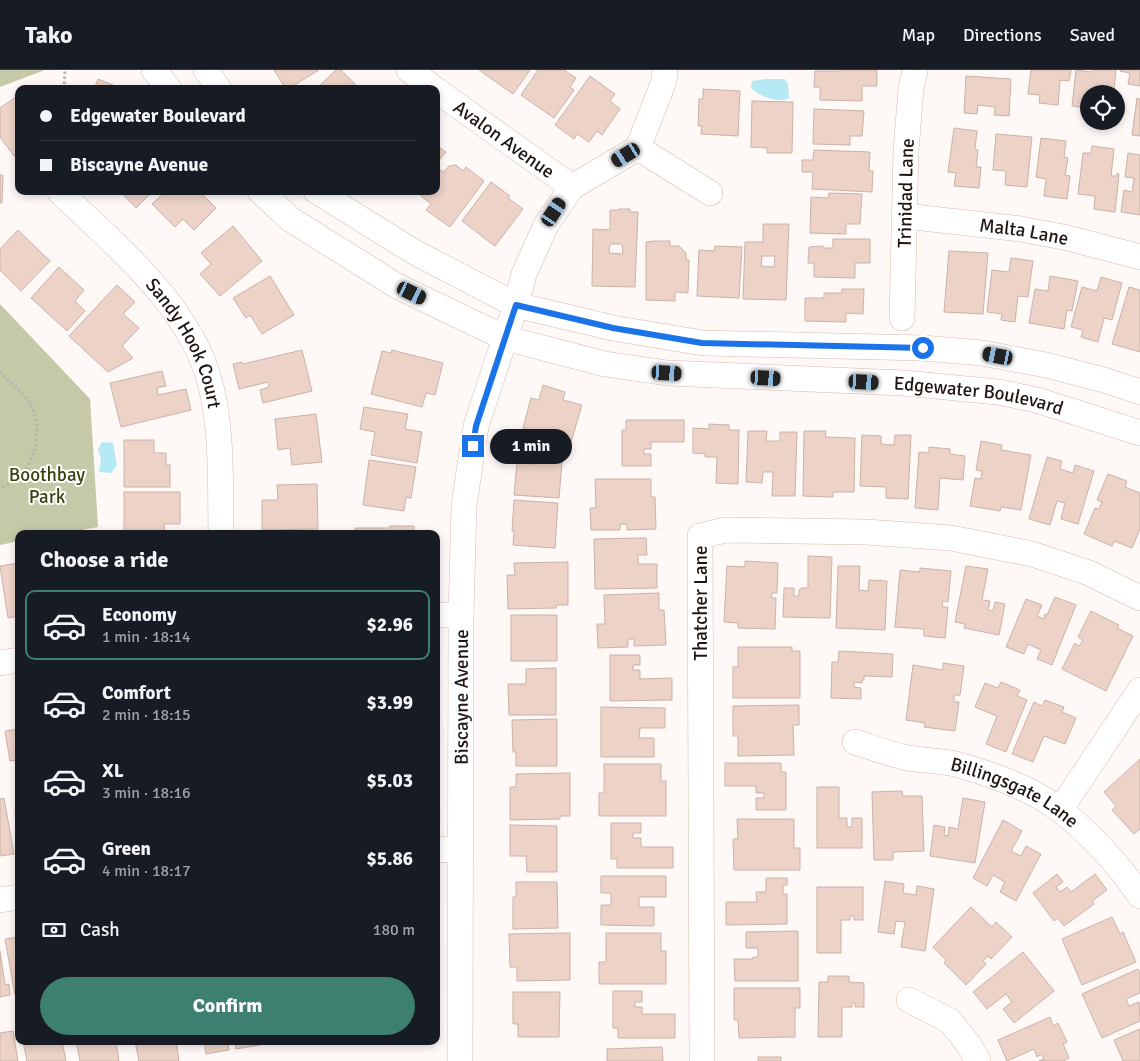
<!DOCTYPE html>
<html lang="en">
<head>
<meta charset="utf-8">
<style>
	body { margin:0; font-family:Signika,sans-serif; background:#20242c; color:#f1f3f6; height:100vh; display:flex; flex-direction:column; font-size:19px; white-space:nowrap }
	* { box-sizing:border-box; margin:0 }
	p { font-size:16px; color:#9ea1a6 }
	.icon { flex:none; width:28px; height:28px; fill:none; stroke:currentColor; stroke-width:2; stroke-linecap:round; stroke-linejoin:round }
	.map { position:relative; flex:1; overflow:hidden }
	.sheet { position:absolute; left:15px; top:460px; width:425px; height:515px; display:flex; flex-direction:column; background:#171b24; border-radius:10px; box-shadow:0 2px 8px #0003 }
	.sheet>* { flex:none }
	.guide { position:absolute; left:15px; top:15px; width:425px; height:110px; border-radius:10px; box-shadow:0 2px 8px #0003; display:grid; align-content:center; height:110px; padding:0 25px; background:#171b24 }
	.fabs { position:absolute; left:1080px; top:15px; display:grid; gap:10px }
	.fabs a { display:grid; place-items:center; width:45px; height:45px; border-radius:50%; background:#171b24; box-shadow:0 2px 8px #0003; font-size:25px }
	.end { position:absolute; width:22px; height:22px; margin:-11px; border:6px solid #1a73e8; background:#fff; box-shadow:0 0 0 2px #fff }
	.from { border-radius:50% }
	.bubble { position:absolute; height:35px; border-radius:18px; background:#171b24; box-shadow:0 2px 8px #0003; font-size:16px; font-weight:700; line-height:35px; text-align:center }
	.car { position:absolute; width:15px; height:30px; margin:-15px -8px; border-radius:6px; box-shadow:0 0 4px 1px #0007; background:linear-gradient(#222 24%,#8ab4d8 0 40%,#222 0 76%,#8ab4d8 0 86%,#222 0) }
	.guide b { display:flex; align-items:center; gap:18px; height:48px; font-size:19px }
	.guide b+b { border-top:1px solid #363941 }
	.guide i { width:12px; height:12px; background:#f1f3f6 }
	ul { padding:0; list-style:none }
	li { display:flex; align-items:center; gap:15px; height:70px; margin:0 10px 8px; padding:0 15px; border:2px solid transparent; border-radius:10px }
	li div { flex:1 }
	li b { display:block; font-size:19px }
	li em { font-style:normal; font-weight:700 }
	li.on { border-color:#3e8070 }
	li>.icon { width:45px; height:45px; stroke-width:1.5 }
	h2 { padding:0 25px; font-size:22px; line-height:60px }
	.pay { display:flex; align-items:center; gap:12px; height:55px; padding:0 25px; font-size:19px }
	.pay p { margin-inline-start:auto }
	.button { display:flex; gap:10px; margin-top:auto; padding:10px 25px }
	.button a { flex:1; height:58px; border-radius:30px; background:#3e8070; color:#fff; font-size:20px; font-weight:700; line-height:58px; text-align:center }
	header { display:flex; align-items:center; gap:30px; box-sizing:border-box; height:70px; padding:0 25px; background:#171b24; border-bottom:1px solid #363941 }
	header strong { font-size:24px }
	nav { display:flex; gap:28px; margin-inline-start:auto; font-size:18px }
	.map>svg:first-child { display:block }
	.green { fill:#c6c9a7 }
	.water { fill:#b5e9f3 }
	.building { fill:#ecd2c7; stroke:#cbb2a7; fill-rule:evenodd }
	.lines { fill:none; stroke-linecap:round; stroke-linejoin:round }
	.minor-casing { stroke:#d4bab0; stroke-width:26 }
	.path { stroke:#bab3b0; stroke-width:3; stroke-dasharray:2.5 2.5; stroke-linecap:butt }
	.minor { stroke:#fff; stroke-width:25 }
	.route { stroke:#1a73e8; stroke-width:6 }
	.labels { text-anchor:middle; stroke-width:4; stroke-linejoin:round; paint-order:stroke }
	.street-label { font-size:19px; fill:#1f1612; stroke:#fff }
	.park-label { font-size:19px; fill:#3d3f0e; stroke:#fff }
</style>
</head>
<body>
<header>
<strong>Tako</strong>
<nav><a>Map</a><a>Directions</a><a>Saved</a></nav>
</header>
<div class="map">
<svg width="1140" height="991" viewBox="0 0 1140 991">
	<rect width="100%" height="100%" fill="#fef8f6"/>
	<!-- green -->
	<path class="green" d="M0,0h45l-45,17z
		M0,234l90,95 8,128 -37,7h-42v7l-19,4z"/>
	<!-- water -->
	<path class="water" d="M765,9h20l3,5 1,14c-11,6 -30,-2 -38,-10l1,-7z
		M102,372l11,1 4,22 -6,8 -12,-1 2,-12 -3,-11z"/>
	<!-- building -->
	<path class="building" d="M274,0h45l-31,19h-2z
		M336,0h5l14,14 -4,5h-35z
		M479,0h51l-17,24z
		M538,0h26l12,8 -6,9 4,3 -20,28 -33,-23z
		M839,0h38v16h-15v15l-42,-1v-13h-6l1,-16h24z
		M1031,0h40l-2,11 -9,-1 -2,25 -19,-2 1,-8 -12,-1z
		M1076,0l16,2v-2h24l-2,20h-5v4h-20v14l-17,-2z
		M1120,0h20v16l-12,-2 2,-11 -10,-2z
		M590,6l25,18 -5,7 10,8 -18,26 -5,-4 -8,11 -12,-8 -3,5 -19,-14z
		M966,6l45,3 -2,37 -15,-1 1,-8 -17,-2 -1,9 -13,-1z
		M98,9l25,10h-29z
		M703,19l37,2 -2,45 -37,-2 1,-8h-4l1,-27h4z
		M19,25v58l-5,3 -14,-19v-29z
		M1137,28l3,1v37l-8,-1z
		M752,31l41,1 -1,51h-25v-5l-16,-1z
		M814,39l50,2 -2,25h-12v9l-37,-1z
		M954,58l23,3 -2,18 3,1 -2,17h5l-2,21 -25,-2 2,-13 -8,-1z
		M996,64l36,3 -5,50 -22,-2 1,-14 -13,-1z
		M1041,68l25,3 -2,16 4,1 -3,17 5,1 -3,23 -23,-3 2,-17 -10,-2z
		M436,75l10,7 -10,12z
		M1092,76l22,3 -3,27h6v-3l2,1 -4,38 -21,-3 1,-13 -17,-2 5,-41h8z
		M814,80l56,2 -1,19h4l-1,21 -60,-3 1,-17h-11v-12h11z
		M1128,83l12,2v60l-19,-3 3,-22 8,2 2,-14 -9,-1z
		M456,95l7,6 3,-4 18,14 -34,46 -24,-17 5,-6 -10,-8 3,-5h12v-16l4,-5 4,2 5,-6z
		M0,105h3l-1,28h-2z
		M491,112l19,14 -2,2 15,11 -28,37 -33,-25z
		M120,121h33l-17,17z
		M166,121h33l17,17 -22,22 -11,-11 -8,8 -23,-23z
		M829,123l33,1 -2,30h-14v10l-36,-1 1,-36 17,1z
		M619,139h11v3h8l-3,75 -43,-1 1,-57 17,1v-20h9zM610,174h12l1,10 -14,-1z
		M763,154h26l-3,76 -43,-1 2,-57h18zM762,186h13l-1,11 -13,-1z
		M233,156l29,35 -42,35 -20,-22 11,-10 -10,-11z
		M18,160l32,31 -29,30 -21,-21v-21z
		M833,169h37v24h-15v15l-41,-1v-14h-6l1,-16 14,-1v2h10z
		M654,171h16v5h9l7,7v7h3l-1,33 -13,-1v9l-29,-1v-58z
		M715,176l27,1 -3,51 -42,-2 2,-46 15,1z
		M949,181l39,2 -5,61 -39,-2z
		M1011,188l22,3 -5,36 -10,-1 -3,26 -14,-2 1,-6 -15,-2 5,-42 17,2z
		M59,197l25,23 -9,11 10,10 -18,20 -36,-33z
		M270,206l24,39 -32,19 -12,-19 -4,3 -13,-20z
		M1050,206l28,5 -6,30 -5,-1 -3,19 -35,-6 6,-34 13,2z
		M1101,207l21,6 -10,37 -8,-2 -6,24 -17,-5 2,-7 -12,-3 11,-40 15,4z
		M117,215l18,17 -12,12 16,14 -17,18 11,12 -25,14 -39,-36z
		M1129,217l11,3v62l-28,-8z
		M842,219h22l-1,25 -17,-1v9l-41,-1v-23h19v-5h18z
		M302,280l10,41 -49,12 -3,-13 9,-3 -1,-5 -29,7 -6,-25 9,-2 1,2z
		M392,280l51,13 -8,32 -9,-2 -4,14 -51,-13 11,-43 9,2z
		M162,301l4,15 -9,2 1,7 28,-6 5,21 -70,17 -11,-44z
		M543,315l22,7 -2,8 19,5 -11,37 -48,-14 8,-30 8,2z
		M364,337l44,7 -3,15 17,3 -5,31 -46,-8 4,-23 -15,-3z
		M316,344l6,48 -30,3 -2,-17 -12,2 -3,-31z
		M626,350h58v22h-33v7h-7v5h7v12h-29v-36h4z
		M709,354l20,1v5h10l-1,54 -22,-1 1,-26h-12v-3l-12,-1v-25l16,1z
		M748,361h19l-1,10h14v-9h17l-2,64h-23l1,-24h-10l-1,11 -16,-1z
		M804,361h22l-1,6 30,1 -1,54h-21v5l-30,-1z
		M862,365l19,1v8l13,1 1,-10h16l-3,64 -22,-1v-11l-26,-1z
		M124,370h30v13h12v12h4v22h-46z
		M981,371l21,4 -1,5 30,5 -10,55 -20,-3 -1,4 -30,-5 5,-28 6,1 1,-8 -6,-1z
		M534,377l29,3 -4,48 -45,-3 3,-33 16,2z
		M929,377l21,2v5l15,2 -2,24 -23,-2 -2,32 -23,-2 4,-56 10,1z
		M1047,387l15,4 -2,8 13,4 2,-8 19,6 -16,53 -17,-5 4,-16 -8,-2 -7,24 -21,-6z
		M369,390l47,7 -5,31 -5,-1 -2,14 -41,-6z
		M1108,404l19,7 -2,6 15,6v36l-8,19 -18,-7 -2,5 -28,-12 11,-26 4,1 3,-7 -5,-2z
		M595,409h56v18h4l1,32 -29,1v-6h-7v6h-29l-1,-22h6z
		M317,414l1,45 -56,1v-30h16l-1,-15z
		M124,422h56v32h-16l1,10h-41z
		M514,430l44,3 -3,45 -42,-3 1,-14h-2z
		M390,456h24v8h-59v-6h35z
		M646,468l1,17h-9v9h19v24l-62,1 -1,-50z
		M808,486l24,1 -2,61 -47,-1 1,-29h10v8h5v-6l3,-2h6z
		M745,491l33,2 -1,30h-5l-1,5h5l-1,31 -37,-1v-5l-14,-1 3,-56 18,1z
		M568,492v43h-12v3l-48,1 -1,-34h8l-1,-12z
		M19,493v53l-11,2 -8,-52z
		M838,496h22l-1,24 9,1 1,-11 18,1 -2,49 -49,-2z
		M966,496l22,3 -6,31 8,1 -2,9 5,1 2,-9 10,2 -6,31 -35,-7 1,-4 -10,-2z
		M920,498l31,3 -3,31 -5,-1 -1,6h6l-3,31 -21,-2v-7l-29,-2 5,-57 20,2z
		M659,523v17h5l2,35 -32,1v-7h-6v8l-30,1 -1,-24h8l-1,-29z
		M1055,527l21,8 -24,60 -15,-6 4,-9 -13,-6 -4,10 -18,-7 20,-48 16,6 -5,11 7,3 1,-5 2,1z
		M1091,541l28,14 -2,3 16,8 -27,55 -44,-22 13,-26 4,3 4,-6 -5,-3z
		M511,545h46v46h-46z
		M738,577h54v4h8v47h-67v-31h5z
		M839,581l54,3 -1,23 -28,-1v4h-2v3l-8,-1v5l7,1v11l-30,-1 1,-36h6z
		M610,585h30v10h-7v5h7v9l32,-1v22l-62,1z
		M943,593l21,3 -4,29h-6v7h5l-4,29 -31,-4 1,-4 -19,-3 7,-55 30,5z
		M556,598v47h-47l-1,-31h18v-15z
		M1001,612l19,8 -3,6 10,4 -21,52 -20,-8 11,-28 -22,-9 10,-24 13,5z
		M1045,630l19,7 -2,5 14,6 -11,26 -21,-8 -11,26 -21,-8 22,-52 8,4z
		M799,635v20h-6l1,30 -56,1v-20h-5v-30z
		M601,637l64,1v20h-25l-1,10h15v19h-53z
		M557,649v47h-41v-14h-3l-1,-32z
		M19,659v31l-9,1 -5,-30z
		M1140,689v70l-6,5 -22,-24 4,-4 -12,-14z
		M725,693h56v9h5v38h-30v-12h8v-5h-8v-7h-31z
		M604,694h57v17h5v35h-67v-23h5z
		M570,703v43h-10v3l-50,1v-33h6v-13z
		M817,717h22v31h8v9h5v-9h10v30h-45z
		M902,721l1,5h19l2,55 -31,1v8h-19l-2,-68z
		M4,728l10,56 -14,2v-57z
		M963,728l22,4 -10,61 -45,-7 4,-31 11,2 -1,8 4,1 1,-9 9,2z
		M19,738v31l-4,-30z
		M737,749h57v29h6v22h-66l-1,-31h5z
		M1003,750l19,11 -11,20 10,5 5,-10 15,8 -25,47 -16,-9 5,-10 -12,-7 -6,11 -14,-8z
		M611,753h30v10h-8v5h8v9h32v21h-56v-9h-6z
		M510,755l47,1v46h-30l-1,-16h-16z
		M1057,804l6,8 -7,5 4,5 7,-5 4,5 24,-18 12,16 -15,11 2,3 -30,22 -6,-8 -4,3 -21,-28z
		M601,806h65v21h-27v10h15v19l-53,-1v-20h10v-12h-10z
		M766,808h21v7h-4v9h4v30l-61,1v-23h31l-1,-10h10z
		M885,811l19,3 -1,9 13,2 1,-9 17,3 -9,62 -24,-4 4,-25 -9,-1 -2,13 -16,-2z
		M516,812h41l1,46 -45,1v-32h3z
		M817,817h46v33h-9v-4h-4v4h-9v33h-24z
		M971,837l21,20 4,-5 16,15 -21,22 -3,-3 -5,5 3,3 -20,21 -22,-22 2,-3 -13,-13z
		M1112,847l8,17 3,-2 13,30 -54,23 -20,-46z
		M798,861v50h-63l-1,-22h19v-2h5v-9h-12v-16z
		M570,863v47l-53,1v-14h-7l-1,-33z
		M606,863h55v18h5v33h-67v-22h7z
		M19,867v57l-4,1 -10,-56z
		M0,881l5,34 4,-1 1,11 -10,2z
		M1023,882l31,39 -40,32 -11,-14 9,-7 -6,-8 -19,15 -14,-17z
		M1138,899l2,3v21l-14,6 3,7 10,-4 1,19 -38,17 -20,-44z
		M828,906h21v6l15,1v24h-9v-4h-3v4h-10v30h-24l1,-55h9z
		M734,918h66v20h-5v29l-56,1 -1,-18h-4z
		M613,921h29v11h-7v5h7v7h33v24h-57v-10h-5z
		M513,922h47l-1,45h-41v-13h-5z
		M1050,947l3,9 5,-3 9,19 -4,2 6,14 -6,3h-24l5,-2 -2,-5 -5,3 -3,-8 -27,12 -9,-21z
		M1140,959v32h-17l-9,-21z
		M13,961l5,30h-18v-28z
		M23,971h39l4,20h-39z
		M76,971h40l3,20h-39z
		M135,971h41l3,20h-40z
		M204,971h24l1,9 -23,4z
		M235,971h30v3l-29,5z
		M662,977l1,14h-56v-12z
		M758,987h23v4h-23z"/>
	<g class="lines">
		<!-- minor casing -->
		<g class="minor-casing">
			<g id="minor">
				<path d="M154,0l15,19"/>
				<path d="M206,0l13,19"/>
				<path d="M409,0l26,19"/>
				<path id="s1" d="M436,20l136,97"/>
				<path d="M638,78l72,45"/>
				<path id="s2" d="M260,121l30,28 107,67 108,52 100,26 62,9 237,10 94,9 39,8 103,33"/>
				<path d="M316,121l100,62 100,52 97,23 90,15 220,5 59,5 64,12 58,15 36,12"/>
				<path id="s3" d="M60,122c55,53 127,111 149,187 14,50 11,104 12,155"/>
				<path id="s4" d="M905,146l116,13 47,9 72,19"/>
				<path id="s5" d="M902,248l4,-168 5,-61 4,-19"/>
				<path d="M436,545h25"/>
				<path d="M0,593l19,-3"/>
				<path id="s6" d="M855,672c16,5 32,11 48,15 18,4 38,3 56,8 35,10 72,23 101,45 28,21 61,57 80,86"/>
				<path d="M1060,740l80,-120"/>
				<path d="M436,780l25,-1"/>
				<path d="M0,830l19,-3"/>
				<path d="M909,930l41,21 19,24 9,16"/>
				<path id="s7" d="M460,991l1,-446 3,-110 12,-79 40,-121 8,-31 22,-49 26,-38 66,-39 26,-67 1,-11"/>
				<path d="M702,991l-2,-525 25,-6 141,2 85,6 81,16 57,19 51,25"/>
			</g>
		</g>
		<!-- path -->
		<path class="path" d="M64,19l1,-19
			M0,302c10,10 22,20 30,31 3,5 5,13 6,19 4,28 -8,56 -36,66"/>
		<!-- minor -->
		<use href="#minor" class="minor"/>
	</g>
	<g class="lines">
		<!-- route -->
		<path class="route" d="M473,376l3,-20 40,-121 97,23 89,15 221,5"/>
	</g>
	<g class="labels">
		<!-- street labels -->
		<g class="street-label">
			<text dy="7" stroke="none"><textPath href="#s1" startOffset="84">Avalon Avenue</textPath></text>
			<text dy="7" stroke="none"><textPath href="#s5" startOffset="125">Trinidad Lane</textPath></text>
			<text dy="7" stroke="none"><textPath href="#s4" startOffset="120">Malta Lane</textPath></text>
			<text dy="7" stroke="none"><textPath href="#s3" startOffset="199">Sandy Hook Court</textPath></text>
			<text dy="7" stroke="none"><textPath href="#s2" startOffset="766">Edgewater Boulevard</textPath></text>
			<text transform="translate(700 533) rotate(-90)" y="7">Thatcher Lane</text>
			<text dy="7" stroke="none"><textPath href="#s7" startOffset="364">Biscayne Avenue</textPath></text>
			<text dy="7" stroke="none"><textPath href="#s6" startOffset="169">Billingsgate Lane</textPath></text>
		</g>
		<!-- park labels -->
		<g class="park-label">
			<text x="47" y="411">Boothbay<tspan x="47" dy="22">Park</tspan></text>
		</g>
	</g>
</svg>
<div class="fabs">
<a><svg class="icon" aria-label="locate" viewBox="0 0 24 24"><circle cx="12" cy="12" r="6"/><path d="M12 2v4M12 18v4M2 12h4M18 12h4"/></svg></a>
</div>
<i class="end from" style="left:923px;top:278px"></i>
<i class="end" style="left:473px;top:376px"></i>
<div class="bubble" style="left:490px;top:359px;width:82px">1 min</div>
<i class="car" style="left:626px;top:85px;rotate:239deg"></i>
<i class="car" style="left:554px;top:142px;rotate:33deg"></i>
<i class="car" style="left:412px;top:223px;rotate:116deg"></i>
<i class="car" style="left:998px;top:286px;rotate:281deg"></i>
<i class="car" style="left:667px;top:303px;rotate:93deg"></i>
<i class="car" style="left:766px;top:308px;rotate:93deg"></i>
<i class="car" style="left:864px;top:312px;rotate:93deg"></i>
<div class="guide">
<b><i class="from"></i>Edgewater Boulevard</b>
<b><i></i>Biscayne Avenue</b>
</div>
<section class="sheet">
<h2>Choose a ride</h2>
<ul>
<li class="on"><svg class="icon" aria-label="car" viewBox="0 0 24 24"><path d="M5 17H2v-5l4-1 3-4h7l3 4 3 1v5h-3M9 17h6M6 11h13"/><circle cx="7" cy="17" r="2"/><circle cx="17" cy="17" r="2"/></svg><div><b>Economy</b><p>1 min · 18:14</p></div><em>$2.96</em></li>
<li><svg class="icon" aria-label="car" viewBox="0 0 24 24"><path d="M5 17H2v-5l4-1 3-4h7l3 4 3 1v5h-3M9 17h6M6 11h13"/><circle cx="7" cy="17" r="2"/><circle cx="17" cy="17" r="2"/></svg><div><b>Comfort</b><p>2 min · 18:15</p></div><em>$3.99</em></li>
<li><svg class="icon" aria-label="car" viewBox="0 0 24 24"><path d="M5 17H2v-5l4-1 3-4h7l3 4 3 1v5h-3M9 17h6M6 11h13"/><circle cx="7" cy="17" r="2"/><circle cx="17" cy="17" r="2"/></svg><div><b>XL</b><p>3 min · 18:16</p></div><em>$5.03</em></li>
<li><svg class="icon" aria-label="car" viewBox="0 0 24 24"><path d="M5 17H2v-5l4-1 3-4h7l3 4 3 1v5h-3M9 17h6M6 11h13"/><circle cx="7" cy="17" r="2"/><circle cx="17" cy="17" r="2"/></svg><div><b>Green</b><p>4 min · 18:17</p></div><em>$5.86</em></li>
</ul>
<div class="pay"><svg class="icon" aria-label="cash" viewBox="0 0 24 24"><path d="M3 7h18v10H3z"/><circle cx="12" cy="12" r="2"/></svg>Cash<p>180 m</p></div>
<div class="button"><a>Confirm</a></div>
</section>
</div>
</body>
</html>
